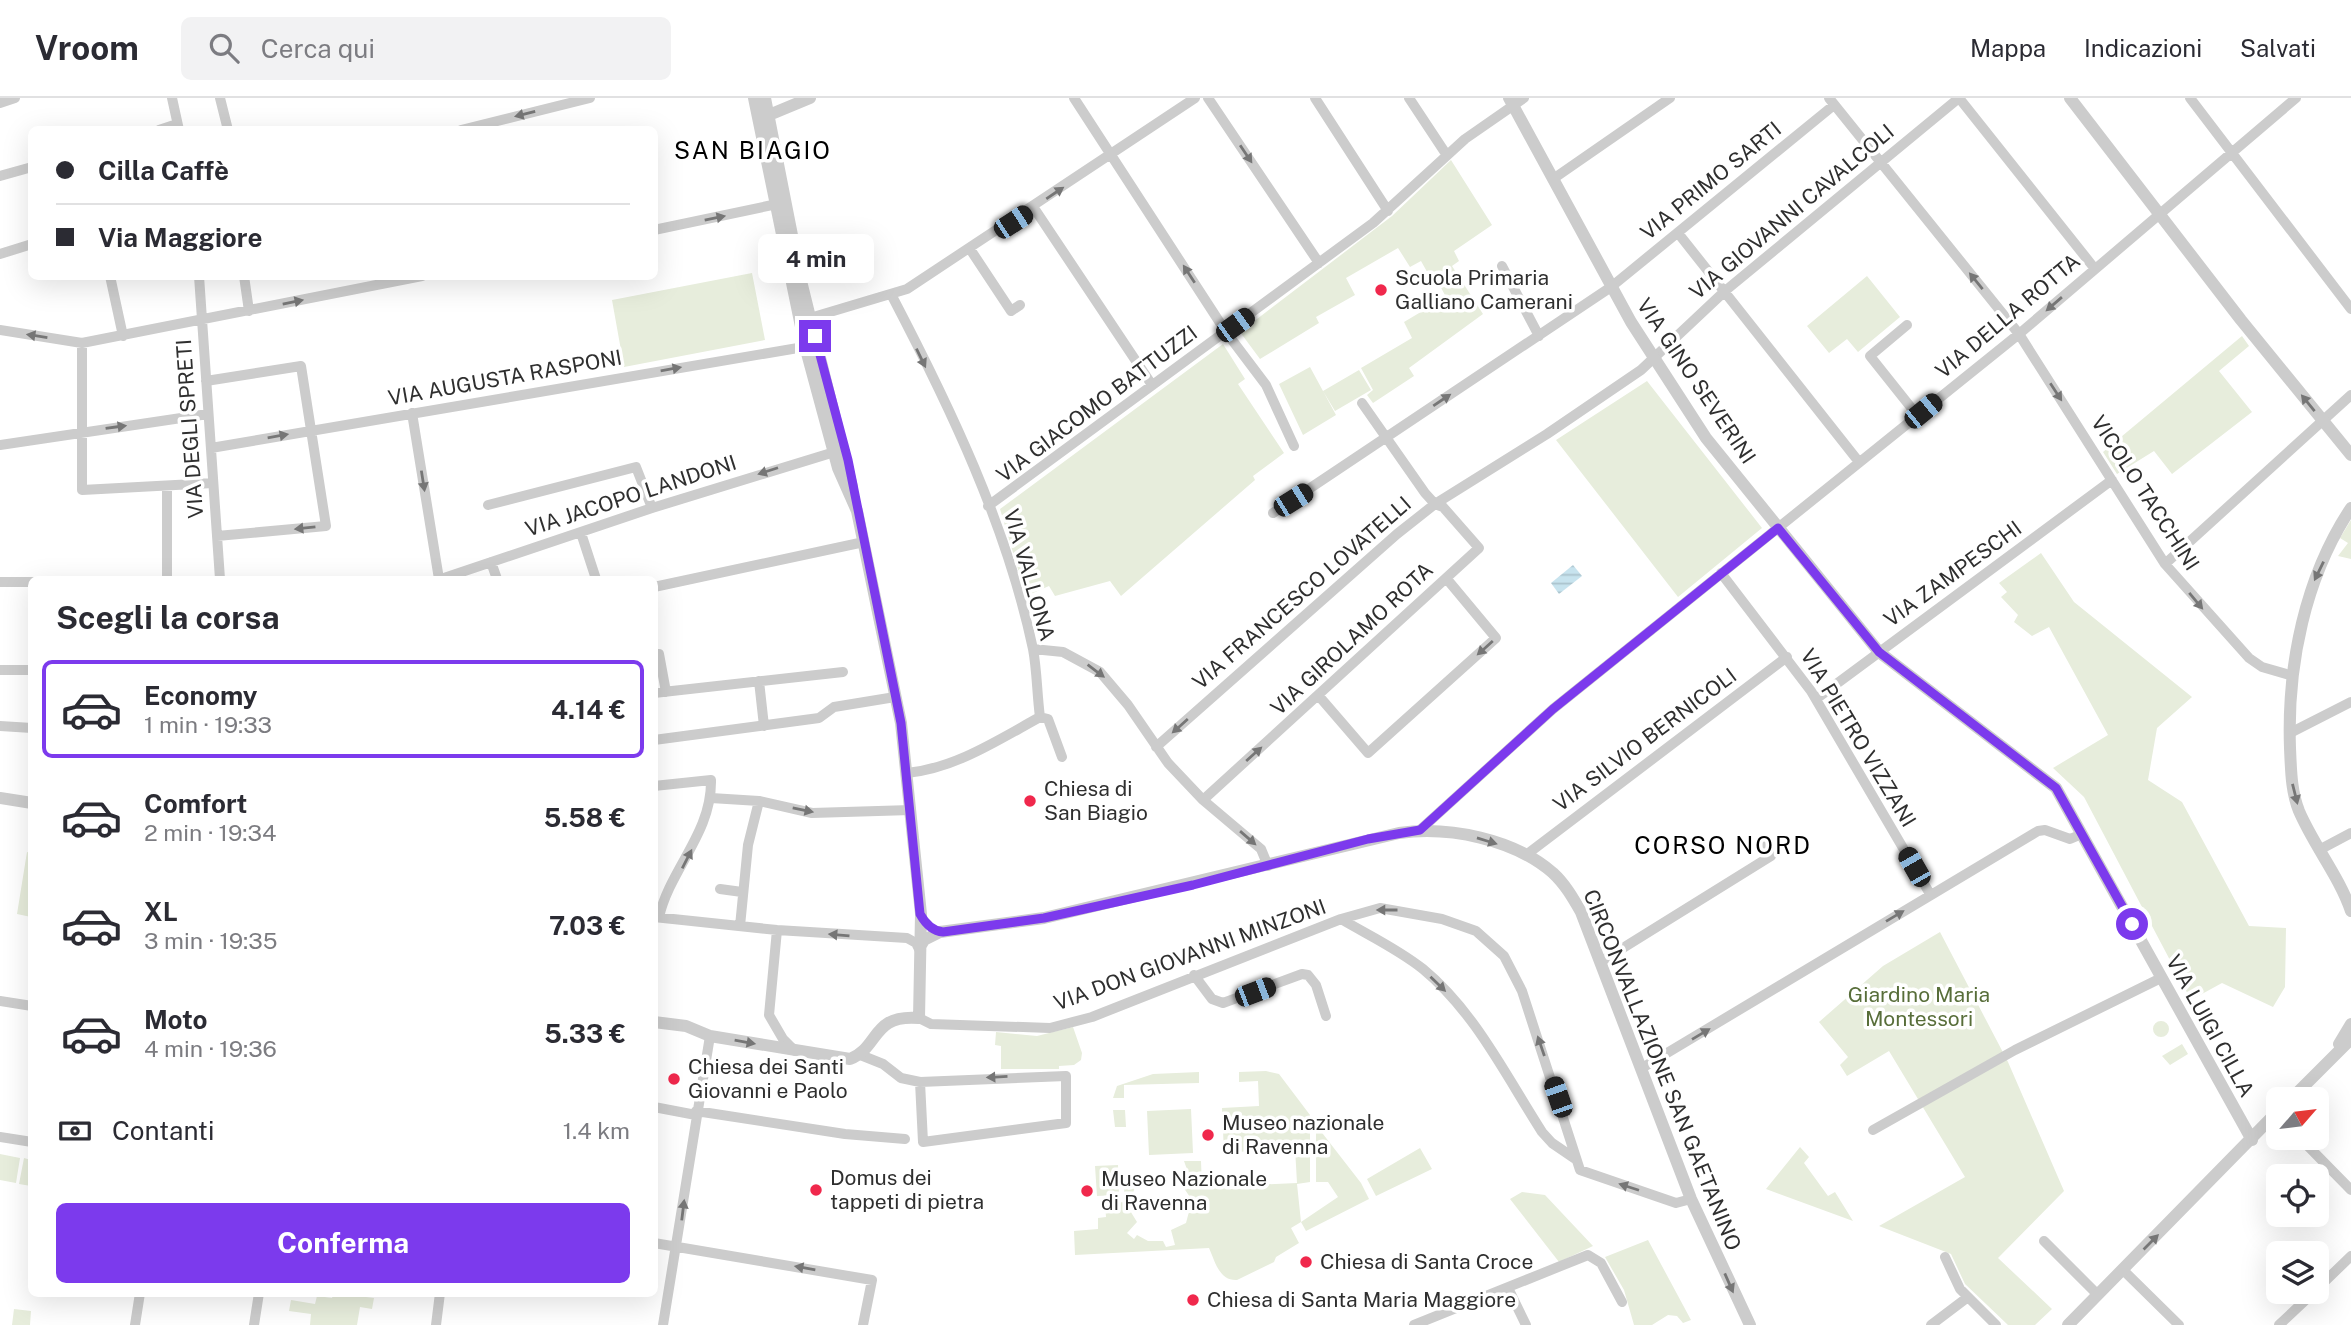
<!DOCTYPE html>
<html lang="it">
<head>
<meta charset="utf-8">
<style>
	body { margin:0; font-family:"Public Sans",sans-serif; background:#f2f2f3; color:#2b2b33; height:100vh; display:flex; flex-direction:column; font-size:26px; white-space:nowrap }
	* { box-sizing:border-box; margin:0 }
	p { font-size:23px; color:#7c7c81 }
	.icon { flex:none; width:38px; height:38px; fill:none; stroke:currentColor; stroke-width:2; stroke-linecap:round; stroke-linejoin:round }
	.map { position:relative; flex:1; overflow:hidden }
	.details { position:absolute; left:28px; top:478px; width:630px; height:721px; display:flex; flex-direction:column; background:#fff; border-radius:10px; box-shadow:0 7px 28px #0002 }
	.details>* { flex:none }
	.guide { position:absolute; left:28px; top:28px; width:630px; height:154px; border-radius:10px; box-shadow:0 7px 28px #0002; display:grid; align-content:center; height:154px; padding:0 28px; background:#fff }
	.needle { width:46px; rotate:62deg }
	.buttons { position:absolute; left:2266px; top:989px; display:grid; gap:14px }
	.buttons a { display:grid; place-items:center; width:63px; height:63px; border-radius:10px; background:#fff; box-shadow:0 7px 28px #0002; font-size:35px }
	.end { position:absolute; width:32px; height:32px; margin:-16px; border:9px solid #7c3aed; background:#fff; box-shadow:0 0 0 4px #fff }
	.from { border-radius:50% }
	.bubble { position:absolute; height:49px; border-radius:10px; background:#fff; box-shadow:0 7px 28px #0002; font-size:23px; font-weight:700; line-height:49px; text-align:center }
	.car { position:absolute; width:21px; height:42px; margin:-21px -10px; border-radius:9px; box-shadow:0 0 5px 2px #0007; background:linear-gradient(#222 24%,#8ab4d8 0 40%,#222 0 76%,#8ab4d8 0 86%,#222 0) }
	.guide b { display:flex; align-items:center; gap:24px; height:66px; font-size:26px }
	.guide b+b { border-top:2px solid #e1e1e2 }
	.guide i { width:18px; height:18px; background:#2b2b33 }
	ul { padding:0; list-style:none }
	li { display:flex; align-items:center; gap:21px; height:98px; margin:0 14px 10px; padding:0 14px; border:4px solid transparent; border-radius:10px }
	li div { flex:1 }
	li b { display:block; font-size:26px }
	li em { font-style:normal; font-weight:700 }
	li.current { border-color:#7c3aed }
	li>.icon { width:63px; height:63px; stroke-width:1.5 }
	h2 { padding:0 28px; font-size:32px; line-height:84px }
	.pay { display:flex; align-items:center; gap:18px; height:77px; padding:0 28px; font-size:26px }
	.pay p { margin-inline-start:auto }
	.cta { display:flex; gap:14px; margin-top:auto; padding:14px 28px }
	.cta a { flex:1; height:80px; border-radius:10px; background:#7c3aed; color:#fff; font-size:28px; font-weight:700; line-height:80px; text-align:center }
	header { display:flex; align-items:center; gap:42px; box-sizing:border-box; height:98px; padding:0 35px; background:#fff; border-bottom:2px solid #e1e1e2 }
	header strong { font-size:33px }
	nav { display:flex; gap:38px; margin-inline-start:auto; font-size:24px }
	.search { width:490px; height:63px; background:#f2f2f3; display:flex; align-items:center; gap:18px; box-sizing:border-box; padding:0 24px; border-radius:10px; color:#7c7c81; font-size:26px }
	.map>svg:first-child { display:block }
	.green { fill:#e7eddc }
	.water { fill:url(#water-rules) }
	.lines { fill:none; stroke-linecap:round; stroke-linejoin:round }
	.minor { stroke:#ccc; stroke-width:10 }
	.tertiary { stroke:#ccc; stroke-width:12 }
	.oneway { fill:#767676 }
	.route { stroke:#7c3aed; stroke-width:9 }
	.poi-dot { fill:#f0284c; stroke:#fff; stroke-width:2.5 }
	.labels { text-anchor:middle; stroke-width:7; stroke-linejoin:round; paint-order:stroke }
	.street-label { font-size:21px; fill:#2f2f2f; stroke:#fff }
	.poi-label { font-size:21px; fill:#2f2f2f; stroke:#fff; text-anchor:start }
	.park-label { font-size:21px; fill:#586e3a; stroke:#fff }
	.quarter-label { font-size:24px; letter-spacing:2px; fill:#000; stroke:#fff }
</style>
</head>
<body>
<header>
<strong>Vroom</strong>
<div class="search"><svg class="icon" aria-label="search" viewBox="0 0 24 24"><circle cx="10" cy="10" r="6"/><path d="M15 15l6 6"/></svg>Cerca qui</div>
<nav><a>Mappa</a><a>Indicazioni</a><a>Salvati</a></nav>
</header>
<div class="map">
<svg width="2351" height="1227" viewBox="0 0 2351 1227">
	<defs>
		<pattern id="water-rules" width="6" height="5" patternUnits="userSpaceOnUse" patternTransform="scale(1.75)"><rect width="6" height="5" fill="#c7e3ee"/><path d="M0 2.5h6" fill="none" stroke="#abc3cc"/></pattern>
	</defs>
	<rect width="100%" height="100%" fill="#fff"/>
	<!-- green -->
	<path class="green" d="M1451,62l41,65 -38,26 5,10 -7,5 31,48 -74,54 5,8 -41,27 -6,-8 6,-5 -12,-22 51,-30 -8,-16 42,-25 -7,-13 -4,2 -14,-25 -11,6 -12,-19 -52,30 9,17 -39,22 3,6 -59,36 -20,-27 152,-116z
		M752,175l13,67 -141,27 -12,-67z
		M1867,178l33,41 -42,35 -11,-13 -18,14 -22,-27z
		M2242,238l7,10 -30,25 33,41 -80,62 -18,-23 -37,23 -14,-22z
		M1223,246l22,35 -7,5 46,69 -31,23 2,4 -134,116 -11,-15 -55,15 -6,-10 -23,10 -26,-87z
		M1310,269l26,48 -33,20 -24,-51z
		M1359,272l12,20 -36,21 -12,-20z
		M1647,283l115,147 -84,69 -122,-157z
		M2351,422v39l-13,-3 10,-13 -8,-5z
		M2041,455l33,49 118,95 -35,31 -9,52 34,22 67,124 37,2 -1,59 -12,20 -51,-24 -31,17 -107,-203 -31,-29 55,-33 -59,-108 -17,9 -18,-14 4,-7 -17,-18 6,-5 -8,-9z
		M27,754l4,1v64l-14,-3z
		M1940,834l68,130 56,129 -66,67 54,51 -17,16h-27l-43,-41 -14,-30 -72,-28 86,-49 -76,-126 -42,25 -7,-11 8,-8 -29,-35 64,-56z
		M2153 931a8 8 0 1 1 16 0a8 8 0 1 1-16 0Z
		M1073,929l9,26 -1,7 -7,5 -15,1v3h-58v-23l-6,-1 1,-13 41,4z
		M2182,946l6,10 -18,11 -8,-9z
		M1266,973l13,3 31,41v67l-13,2 4,38 37,-25 -10,-15h-12v-57l45,58 8,16 -63,32 -5,-9 -10,6 8,15 -23,14 -2,5 -37,18c-18,1 -22,-19 -28,-32l-134,7 -1,-24 24,-2v-11l8,-1 -1,-14 20,-1 -1,-15 5,3 6,-4 -6,23 8,13 -10,11 7,6 3,-4 11,6h15l3,6 9,-2 -4,-15 15,-7 6,-23 -13,-19 8,1 3,-4 -6,-17h17l1,26 95,-4 -2,-35 -71,5 -2,-45 37,-2 -1,-25 -19,1v-10z
		M1199,974v11l-75,2v13h-11l4,-12 36,-12z
		M1191,1011l2,44 -44,2 -2,-44z
		M1113,1012h12l1,17h-11z
		M1800,1049l9,10 -5,6 24,33 7,-4 18,29 -87,-32z
		M1420,1050l12,21 -56,27 -9,-17z
		M0,1056l20,4 -4,25 -16,-3z
		M24,1060l7,2v26l-12,-2z
		M1118,1067l1,30 -22,1 -2,-30z
		M1522,1094l23,3 48,51 -34,16 -49,-63z
		M1648,1142l43,80 -8,3 -6,-7 -9,-1 -16,10h-18l-10,-35 -19,-33z
		M334,1195l40,5 -2,11 -12,-2 -3,18h-47l1,-11 -22,-3 2,-11 24,4 2,-8 15,2z
		M14,1211l17,2 -1,14h-18z"/>
	<!-- water -->
	<path class="water" d="M1573,467l9,11 -23,18 -8,-11z"/>
	<g class="lines">
		<!-- minor -->
		<path class="minor" d="M172,0l7,32
			M220,0l8,32
			M1074,0l152,234 40,53 28,61
			M1208,0l111,165
			M1315,0l73,113
			M1409,0l37,56
			M1829,0l190,236 146,230 84,94 13,9 31,9
			M2190,0l161,211
			M0,5l15,-5
			M159,32l18,-6
			M461,32l129,-32
			M0,78l32,-9
			M1553,81l117,-81
			M1034,110l118,177
			M654,132l128,-27
			M1678,135l181,229
			M970,151l41,62 9,-6
			M0,156l32,-10
			M1502,168l37,70
			M110,178l13,60
			M199,178l21,303
			M244,178l5,35
			M892,198c58,111 115,230 141,353 4,21 4,46 7,68
			M810,220l97,-29 288,-191
			M1907,227l-37,31 47,59
			M0,232l82,13 340,-67
			M82,245v147l131,-7
			M206,283l95,-15 25,160 -109,10
			M412,315l27,166
			M0,347l208,-31
			M211,350l587,-100 13,-6
			M488,407l148,-38 16,41
			M988,408l385,-283 92,-84 59,-41
			M1273,415l338,-226 223,-182
			M581,435l15,46
			M491,464l6,17
			M2165,466l186,-169
			M1721,475l90,118 119,203
			M167,481v-92
			M441,481l211,-71 189,-58
			M0,484h32
			M654,489l210,-45
			M1033,551l30,3 37,20 28,33 40,58 35,37 58,49 7,17
			M654,556h5l7,38
			M0,572h32
			M759,583l5,45
			M654,595l189,-21
			M1318,597l50,58 128,-115 -50,-60
			M1816,601l296,-219
			M1040,619l8,2 14,38
			M0,628l32,2
			M2290,635l61,-31
			M654,642l165,-22 15,-11 61,-10
			M1156,649l241,-213 38,-30 112,-70 94,-64 84,-79 234,-193 136,171
			M907,675c49,-5 91,-33 133,-56
			M654,688l57,-6c1,53 -41,89 -52,137
			M711,700l48,3 53,12 99,-3
			M1203,702l276,-252 -36,-41 -8,-3 -10,-11 -63,-90
			M1420,732l133,-121 466,-375 277,-236
			M2319,752l32,-17
			M1526,757l261,-198
			M720,791l22,3
			M654,819l123,13 130,8 9,5 3,6
			M1341,821c27,16 57,30 82,50 52,43 83,107 119,163l10,11 22,15
			M740,828l8,-81 11,-44
			M777,832l-8,85 14,24 12,12
			M1602,863l169,-105 -9,-15
			M1194,877l18,24 11,4 79,-29 6,1 8,10 10,31
			M0,903l32,5
			M919,920l12,6 119,4 42,-11 249,-98 39,-11 62,11 34,12 28,25 18,35 58,179 96,33 15,-4
			M858,956l25,10 18,14 19,4 146,-6v47l-143,19 -3,-60
			M1642,970l396,-237 7,-1 25,9 12,-5
			M654,1009l42,8
			M696,1013l149,23 60,5
			M1873,1032l142,-80 146,-72
			M0,1039l32,5
			M2302,1042l49,50
			M2044,1143l54,54
			M654,1145l218,37 -9,45
			M1945,1159l15,32 36,36
			M2123,1172l56,55
			M1508,1190l18,37
			M2317,1191l34,-33
			M135,1227l5,-32
			M254,1227l5,-32
			M436,1227l4,-32
			M663,1227l47,-289
			M1414,1227l174,-70 13,8 21,39
			M1931,1227l37,-28
			M2279,1227l35,-33"/>
		<!-- tertiary -->
		<path class="tertiary" d="M765,0l36,183 51,206
			M1509,0l122,224 75,116 173,214 177,136 196,352
			M2070,0l171,222 110,135
			M769,17l41,-17
			M2351,410c-46,69 -64,157 -61,240 1,21 1,43 9,63 15,35 40,65 52,100
			M0,700l32,5
			M920,849l4,-7 16,-8 104,-14 355,-85c50,-7 115,6 154,40 12,11 20,25 28,39l110,287 59,126
			M654,924l32,4 24,10 140,23c30,-12 21,-45 69,-41l2,-104 -20,-191 -44,-212 -19,-43 -33,-122 -51,-248
			M2339,946l12,-20
			M2291,1001l60,-60
			M2068,1227l210,-214"/>
	</g>
	<!-- one-way arrows -->
	<defs><path id="oneway-solid" d="M-6-.8H1V-3.2L6.5 0L1 3.2V.8H-6Z" transform="scale(1.75)"/></defs>
	<g class="oneway">
		<use href="#oneway-solid" transform="translate(525 16) rotate(166)"/>
		<use href="#oneway-solid" transform="translate(1246 56) rotate(56)"/>
		<use href="#oneway-solid" transform="translate(1055 95) rotate(-34)"/>
		<use href="#oneway-solid" transform="translate(715 120) rotate(-11)"/>
		<use href="#oneway-solid" transform="translate(1189 176) rotate(-123)"/>
		<use href="#oneway-solid" transform="translate(1976 183) rotate(-129)"/>
		<use href="#oneway-solid" transform="translate(293 204) rotate(-11)"/>
		<use href="#oneway-solid" transform="translate(2054 206) rotate(139)"/>
		<use href="#oneway-solid" transform="translate(37 238) rotate(-171)"/>
		<use href="#oneway-solid" transform="translate(921 260) rotate(64)"/>
		<use href="#oneway-solid" transform="translate(671 271) rotate(-10)"/>
		<use href="#oneway-solid" transform="translate(2056 294) rotate(57)"/>
		<use href="#oneway-solid" transform="translate(1442 302) rotate(-34)"/>
		<use href="#oneway-solid" transform="translate(2308 305) rotate(-129)"/>
		<use href="#oneway-solid" transform="translate(116 329) rotate(-8)"/>
		<use href="#oneway-solid" transform="translate(278 338) rotate(-10)"/>
		<use href="#oneway-solid" transform="translate(768 373) rotate(162)"/>
		<use href="#oneway-solid" transform="translate(423 383) rotate(81)"/>
		<use href="#oneway-solid" transform="translate(305 430) rotate(174)"/>
		<use href="#oneway-solid" transform="translate(2319 473) rotate(116)"/>
		<use href="#oneway-solid" transform="translate(2196 503) rotate(50)"/>
		<use href="#oneway-solid" transform="translate(1485 550) rotate(138)"/>
		<use href="#oneway-solid" transform="translate(1096 573) rotate(37)"/>
		<use href="#oneway-solid" transform="translate(1180 628) rotate(138)"/>
		<use href="#oneway-solid" transform="translate(1254 656) rotate(-42)"/>
		<use href="#oneway-solid" transform="translate(2295 696) rotate(76)"/>
		<use href="#oneway-solid" transform="translate(803 712) rotate(11)"/>
		<use href="#oneway-solid" transform="translate(1248 740) rotate(41)"/>
		<use href="#oneway-solid" transform="translate(1487 743) rotate(17)"/>
		<use href="#oneway-solid" transform="translate(687 761) rotate(-63)"/>
		<use href="#oneway-solid" transform="translate(1387 812) rotate(-180)"/>
		<use href="#oneway-solid" transform="translate(1895 818) rotate(-31)"/>
		<use href="#oneway-solid" transform="translate(839 837) rotate(-175)"/>
		<use href="#oneway-solid" transform="translate(1438 886) rotate(44)"/>
		<use href="#oneway-solid" transform="translate(1701 936) rotate(-31)"/>
		<use href="#oneway-solid" transform="translate(745 944) rotate(10)"/>
		<use href="#oneway-solid" transform="translate(1541 948) rotate(-109)"/>
		<use href="#oneway-solid" transform="translate(997 979) rotate(177)"/>
		<use href="#oneway-solid" transform="translate(1629 1089) rotate(-162)"/>
		<use href="#oneway-solid" transform="translate(683 1112) rotate(-83)"/>
		<use href="#oneway-solid" transform="translate(2151 1144) rotate(-45)"/>
		<use href="#oneway-solid" transform="translate(805 1170) rotate(-170)"/>
		<use href="#oneway-solid" transform="translate(1729 1185) rotate(66)"/>
	</g>
	<g class="lines">
		<!-- route -->
		<path class="route" d="M815,238l33,124 53,263 19,191c5,9 12,17 23,18l101,-14 149,-33 175,-46 52,-9 133,-121 225,-181 101,124 177,136 76,136"/>
	</g>
	<!-- markers -->
	<g class="poi-dot">
		<circle cx="1381" cy="192" r="7"/>
		<circle cx="1030" cy="703" r="7"/>
		<circle cx="674" cy="981" r="7"/>
		<circle cx="1208" cy="1037" r="7"/>
		<circle cx="816" cy="1092" r="7"/>
		<circle cx="1087" cy="1093" r="7"/>
		<circle cx="1306" cy="1164" r="7"/>
		<circle cx="1193" cy="1202" r="7"/>
	</g>
	<g class="labels">
		<!-- street labels -->
		<g class="street-label">
			<text transform="translate(1711 83) rotate(-39)" y="7">VIA PRIMO SARTI</text>
			<text transform="translate(1792 114) rotate(-40)" y="7">VIA GIOVANNI CAVALCOLI</text>
			<text transform="translate(2008 218) rotate(-40)" y="7">VIA DELLA ROTTA</text>
			<text transform="translate(505 280) rotate(-10)" y="7">VIA AUGUSTA RASPONI</text>
			<text transform="translate(1696 283) rotate(56)" y="7">VIA GINO SEVERINI</text>
			<text transform="translate(1097 306) rotate(-37)" y="7">VIA GIACOMO BATTUZZI</text>
			<text transform="translate(190 331) rotate(-94)" y="7">VIA DEGLI SPRETI</text>
			<text transform="translate(2145 395) rotate(57)" y="7">VICOLO TACCHINI</text>
			<text transform="translate(631 398) rotate(-18)" y="7">VIA JACOPO LANDONI</text>
			<text transform="translate(1953 476) rotate(-36)" y="7">VIA ZAMPESCHI</text>
			<text transform="translate(1029 477) rotate(74)" y="7">VIA VALLONA</text>
			<text transform="translate(1302 495) rotate(-41)" y="7">VIA FRANCESCO LOVATELLI</text>
			<text transform="translate(1352 541) rotate(-43)" y="7">VIA GIROLAMO ROTA</text>
			<text transform="translate(1858 640) rotate(59)" y="7">VIA PIETRO VIZZANI</text>
			<text transform="translate(1645 642) rotate(-37)" y="7">VIA SILVIO BERNICOLI</text>
			<text transform="translate(1190 857) rotate(-20)" y="7">VIA DON GIOVANNI MINZONI</text>
			<text transform="translate(2210 928) rotate(61)" y="7">VIA LUIGI CILLA</text>
			<text transform="translate(1662 972) rotate(68)" y="7">CIRCONVALLAZIONE SAN GAETANINO</text>
		</g>
		<!-- poi labels -->
		<g class="poi-label">
			<text x="1395" y="187">Scuola Primaria<tspan x="1395" dy="24">Galliano Camerani</tspan></text>
			<text x="1044" y="698">Chiesa di<tspan x="1044" dy="24">San Biagio</tspan></text>
			<text x="688" y="976">Chiesa dei Santi<tspan x="688" dy="24">Giovanni e Paolo</tspan></text>
			<text x="1222" y="1032">Museo nazionale<tspan x="1222" dy="24">di Ravenna</tspan></text>
			<text x="830" y="1087">Domus dei<tspan x="830" dy="24">tappeti di pietra</tspan></text>
			<text x="1101" y="1088">Museo Nazionale<tspan x="1101" dy="24">di Ravenna</tspan></text>
			<text x="1320" y="1171">Chiesa di Santa Croce</text>
			<text x="1207" y="1209">Chiesa di Santa Maria Maggiore</text>
		</g>
		<!-- park labels -->
		<g class="park-label">
			<text x="1919" y="904">Giardino Maria<tspan x="1919" dy="24">Montessori</tspan></text>
		</g>
		<!-- quarter labels -->
		<g class="quarter-label">
			<text x="753" y="61">SAN BIAGIO</text>
			<text x="1723" y="756">CORSO NORD</text>
		</g>
	</g>
</svg>
<div class="buttons">
<a><svg class="needle" viewBox="-14 -14 28 28"><path d="M0-13l5 13h-10z" fill="#e53935"/><path d="M0 13l5-13h-10z" fill="#7c7c81"/></svg></a>
<a><svg class="icon" aria-label="locate" viewBox="0 0 24 24"><circle cx="12" cy="12" r="6"/><path d="M12 2v4M12 18v4M2 12h4M18 12h4"/></svg></a>
<a><svg class="icon" aria-label="layers" viewBox="0 0 24 24"><path d="M12 4l9 5-9 5-9-5zM3 14l9 5 9-5"/></svg></a>
</div>
<i class="end from" style="left:2132px;top:826px"></i>
<i class="end" style="left:815px;top:238px"></i>
<div class="bubble" style="left:758px;top:136px;width:116px">4 min</div>
<i class="car" style="left:1013px;top:124px;rotate:57deg"></i>
<i class="car" style="left:1235px;top:227px;rotate:54deg"></i>
<i class="car" style="left:1923px;top:313px;rotate:51deg"></i>
<i class="car" style="left:1293px;top:402px;rotate:58deg"></i>
<i class="car" style="left:1914px;top:769px;rotate:330deg"></i>
<i class="car" style="left:1255px;top:894px;rotate:69deg"></i>
<i class="car" style="left:1558px;top:999px;rotate:341deg"></i>
<div class="guide">
<b><i class="from"></i>Cilla Caffè</b>
<b><i></i>Via Maggiore</b>
</div>
<section class="details">
<h2>Scegli la corsa</h2>
<ul>
<li class="current"><svg class="icon" aria-label="car" viewBox="0 0 24 24"><path d="M5 17H2v-5l4-1 3-4h7l3 4 3 1v5h-3M9 17h6M6 11h13"/><circle cx="7" cy="17" r="2"/><circle cx="17" cy="17" r="2"/></svg><div><b>Economy</b><p>1 min · 19:33</p></div><em>4.14 €</em></li>
<li><svg class="icon" aria-label="car" viewBox="0 0 24 24"><path d="M5 17H2v-5l4-1 3-4h7l3 4 3 1v5h-3M9 17h6M6 11h13"/><circle cx="7" cy="17" r="2"/><circle cx="17" cy="17" r="2"/></svg><div><b>Comfort</b><p>2 min · 19:34</p></div><em>5.58 €</em></li>
<li><svg class="icon" aria-label="car" viewBox="0 0 24 24"><path d="M5 17H2v-5l4-1 3-4h7l3 4 3 1v5h-3M9 17h6M6 11h13"/><circle cx="7" cy="17" r="2"/><circle cx="17" cy="17" r="2"/></svg><div><b>XL</b><p>3 min · 19:35</p></div><em>7.03 €</em></li>
<li><svg class="icon" aria-label="car" viewBox="0 0 24 24"><path d="M5 17H2v-5l4-1 3-4h7l3 4 3 1v5h-3M9 17h6M6 11h13"/><circle cx="7" cy="17" r="2"/><circle cx="17" cy="17" r="2"/></svg><div><b>Moto</b><p>4 min · 19:36</p></div><em>5.33 €</em></li>
</ul>
<div class="pay"><svg class="icon" aria-label="cash" viewBox="0 0 24 24"><path d="M3 7h18v10H3z"/><circle cx="12" cy="12" r="2"/></svg>Contanti<p>1.4 km</p></div>
<div class="cta"><a>Conferma</a></div>
</section>
</div>
</body>
</html>
